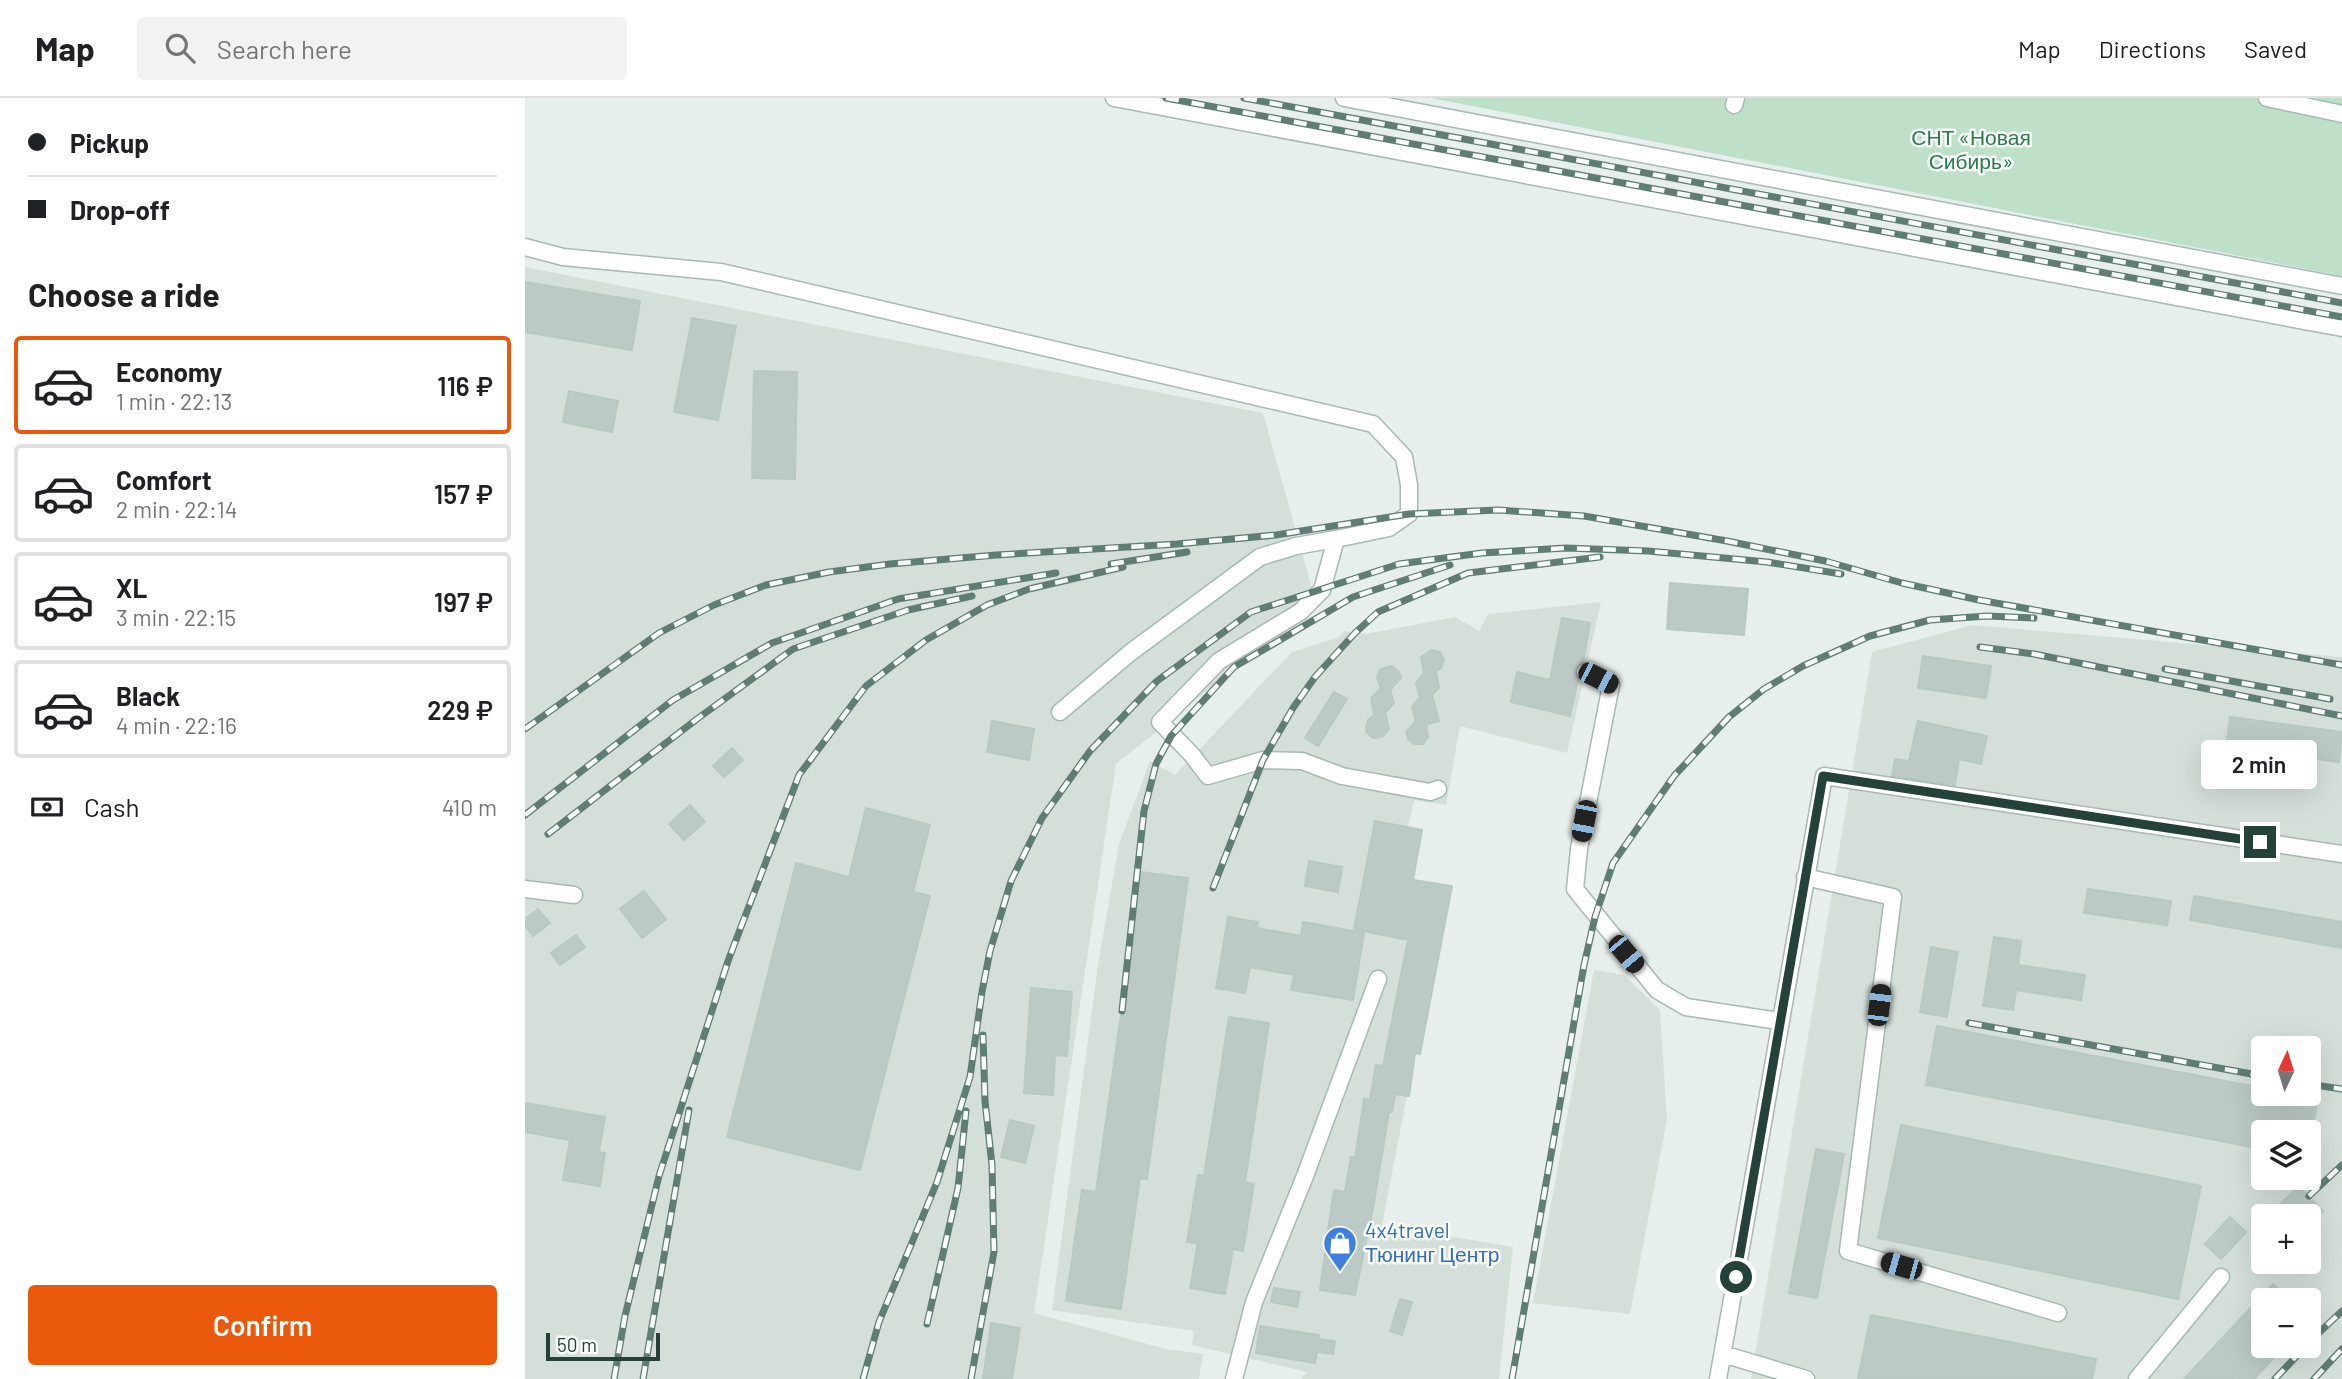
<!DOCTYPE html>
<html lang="en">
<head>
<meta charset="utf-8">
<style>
	body { margin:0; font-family:Barlow,sans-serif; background:#f2f2f2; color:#202124; height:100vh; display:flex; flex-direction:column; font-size:26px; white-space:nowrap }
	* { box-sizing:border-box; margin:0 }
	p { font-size:23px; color:#757577 }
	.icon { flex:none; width:38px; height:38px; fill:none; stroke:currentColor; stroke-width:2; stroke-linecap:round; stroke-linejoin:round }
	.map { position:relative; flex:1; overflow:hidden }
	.side { display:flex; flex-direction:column; background:#fff; width:525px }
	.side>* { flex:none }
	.top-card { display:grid; align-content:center; height:154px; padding:0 28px; background:#fff }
	.needle { width:46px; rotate:4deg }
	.fabs { position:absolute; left:1726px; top:938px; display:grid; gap:14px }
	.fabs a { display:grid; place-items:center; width:70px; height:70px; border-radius:7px; background:#fff; box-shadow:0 7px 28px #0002; font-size:35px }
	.scale { position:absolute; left:21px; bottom:18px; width:114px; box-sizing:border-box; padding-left:7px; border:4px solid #24423a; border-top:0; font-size:19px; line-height:24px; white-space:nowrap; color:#24423a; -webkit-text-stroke:5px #f7fbf9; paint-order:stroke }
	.end { position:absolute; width:32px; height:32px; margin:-16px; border:9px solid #24423a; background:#fff; box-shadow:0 0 0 4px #fff }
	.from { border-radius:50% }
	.bubble { position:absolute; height:49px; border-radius:7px; background:#fff; box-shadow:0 7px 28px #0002; font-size:23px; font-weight:600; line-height:49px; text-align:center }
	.car { position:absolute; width:21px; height:42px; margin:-21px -10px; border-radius:9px; box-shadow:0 0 5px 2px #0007; background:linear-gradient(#222 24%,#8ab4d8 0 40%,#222 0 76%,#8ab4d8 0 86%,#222 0) }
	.top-card b { display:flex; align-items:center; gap:24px; height:66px; font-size:26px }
	.top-card b+b { border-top:2px solid #e0e0e0 }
	.top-card i { width:18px; height:18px; background:#202124 }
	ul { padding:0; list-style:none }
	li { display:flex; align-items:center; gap:21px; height:98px; margin:0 14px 10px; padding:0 14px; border:4px solid #e0e0e0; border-radius:7px }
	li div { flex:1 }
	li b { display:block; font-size:26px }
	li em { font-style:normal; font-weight:600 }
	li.current { border-color:#ea580c }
	li>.icon { width:63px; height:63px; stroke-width:1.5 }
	h2 { padding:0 28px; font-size:32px; line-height:84px }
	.pay { display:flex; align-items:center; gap:18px; height:77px; padding:0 28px; font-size:26px }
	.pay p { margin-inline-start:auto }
	.action { display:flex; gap:14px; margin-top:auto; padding:14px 28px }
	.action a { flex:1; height:80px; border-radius:7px; background:#ea580c; color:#fff; font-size:28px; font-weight:600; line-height:80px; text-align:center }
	header { display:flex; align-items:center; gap:42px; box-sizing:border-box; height:98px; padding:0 35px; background:#fff; border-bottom:2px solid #e0e0e0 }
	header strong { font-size:33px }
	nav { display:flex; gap:38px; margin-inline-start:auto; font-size:24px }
	.search { width:490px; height:63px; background:#f2f2f2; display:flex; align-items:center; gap:18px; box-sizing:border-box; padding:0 24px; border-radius:7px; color:#757577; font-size:26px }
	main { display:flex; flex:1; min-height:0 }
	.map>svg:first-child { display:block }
	.built { fill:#d4dfda; fill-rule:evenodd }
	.green { fill:#bfe0c8 }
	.building { fill:#bbcac4; stroke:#b8c9c2; stroke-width:2 }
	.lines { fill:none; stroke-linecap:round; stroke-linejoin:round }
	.minor-casing { stroke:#a8b8b2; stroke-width:19 }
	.minor { stroke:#fff; stroke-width:16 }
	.rail-casing { stroke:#5f7d75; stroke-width:7 }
	.rail { stroke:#f7fbf9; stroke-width:4.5; stroke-dasharray:13; stroke-linecap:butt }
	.route { stroke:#24423a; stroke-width:9 }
	.labels { text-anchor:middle; stroke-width:5; stroke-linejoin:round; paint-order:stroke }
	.park-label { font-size:21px; fill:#2d7a4b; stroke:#f7fbf9 }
	.shop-label { font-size:21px; fill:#366cbe; stroke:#f7fbf9; text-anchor:start }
</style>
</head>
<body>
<header>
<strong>Map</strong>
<div class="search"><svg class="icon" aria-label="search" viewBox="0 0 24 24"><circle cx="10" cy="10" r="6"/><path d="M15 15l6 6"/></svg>Search here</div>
<nav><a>Map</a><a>Directions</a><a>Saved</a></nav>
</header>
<main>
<section class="side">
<div class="top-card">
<b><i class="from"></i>Pickup</b>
<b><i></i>Drop-off</b>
</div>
<h2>Choose a ride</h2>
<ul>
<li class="current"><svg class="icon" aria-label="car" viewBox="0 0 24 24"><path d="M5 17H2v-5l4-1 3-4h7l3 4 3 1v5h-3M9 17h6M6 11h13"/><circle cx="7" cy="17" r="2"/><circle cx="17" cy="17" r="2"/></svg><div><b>Economy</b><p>1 min · 22:13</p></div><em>116 ₽</em></li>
<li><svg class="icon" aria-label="car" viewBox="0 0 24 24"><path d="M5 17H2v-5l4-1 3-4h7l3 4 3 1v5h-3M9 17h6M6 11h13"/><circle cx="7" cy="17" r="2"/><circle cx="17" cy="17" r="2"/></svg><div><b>Comfort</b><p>2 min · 22:14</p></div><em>157 ₽</em></li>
<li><svg class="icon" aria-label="car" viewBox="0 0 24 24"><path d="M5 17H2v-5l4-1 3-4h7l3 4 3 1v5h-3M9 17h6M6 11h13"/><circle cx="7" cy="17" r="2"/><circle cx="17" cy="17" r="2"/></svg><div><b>XL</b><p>3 min · 22:15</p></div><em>197 ₽</em></li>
<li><svg class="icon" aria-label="car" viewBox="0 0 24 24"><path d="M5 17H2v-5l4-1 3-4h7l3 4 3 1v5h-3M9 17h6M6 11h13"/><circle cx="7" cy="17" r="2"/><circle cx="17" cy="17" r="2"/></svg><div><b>Black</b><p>4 min · 22:16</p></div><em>229 ₽</em></li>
</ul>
<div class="pay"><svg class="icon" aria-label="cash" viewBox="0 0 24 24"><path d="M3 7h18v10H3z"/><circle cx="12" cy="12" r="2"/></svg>Cash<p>410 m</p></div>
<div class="action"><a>Confirm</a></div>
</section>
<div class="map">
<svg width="1817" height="1281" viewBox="0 0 1817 1281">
	<rect width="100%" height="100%" fill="#e6efeb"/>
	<!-- built -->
	<path class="built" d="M0,169l738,146 53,190 -200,161 -82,549 132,36 37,5 -4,25h-674z
		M1076,504l-34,151 -107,-27 -14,79 -32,-5 -6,26 14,4 -9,49 39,7 -32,168h-5l-33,171 131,22 -14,132h-198l6,-7 -115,-27 2,-14 -142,-21 46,-345 21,-121 31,-83 25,14 117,-123 47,-15 5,-6 22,3 89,-17 24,14 9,-17z
		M1447,527l370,32v722h-591l121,-727zM1738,950h45v46h-45zM1738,1034h45v46h-45zM1738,1118h45v46h-45zM1738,1202h45v46h-45z
		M1069,872l30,5 36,35 7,110 -37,194 -97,-11z"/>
	<!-- green -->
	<path class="green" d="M906,0h911v178z"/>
	<!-- building -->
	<path class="building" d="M0,184l115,19 -8,49 -107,-18z
		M167,220l44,8 -18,94 -44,-8z
		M229,273l43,1 -2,107 -43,-1z
		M44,293l49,10 -6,31 -49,-10z
		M1145,485l78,6 -4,46 -77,-6z
		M1037,520l28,5 -7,39 -8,6v5l3,7 -8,36 -59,-14 6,-30 33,8z
		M906,552l9,2 4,8 -3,8 -5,4 3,16 -7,7 7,26 -10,3 -2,-5 -1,2 2,16 -5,7h-9l-6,-5 -2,-7 10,-11 -4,-14 8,-10 -4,-14 8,-10 -3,-16z
		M1398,558l68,10 -5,32 -68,-10z
		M867,568l7,6 2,6 -11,12 4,13 -9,10 4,16 -7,8 -9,1 -6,-5 -1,-5 2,-8 6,-5 -3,-17 10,-10 -4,-10 3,-9z
		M809,594l13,7 -29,47 -13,-8z
		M1705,619l112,15 -3,30 -113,-15z
		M467,623l42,8 -5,31 -42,-8z
		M1393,623l69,15 -6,28 -22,-5 -4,26 -63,-9 3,-17 14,2z
		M207,650l11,12 -19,17 -11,-11z
		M165,707l15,17 -21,18 -15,-16z
		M341,710l64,17 -17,67 17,4 -70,274 -133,-33 69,-274 53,14z
		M850,723l47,9 -9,50 39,6 -32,168 -5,-1 -6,43 -14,-2 -3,18h-3l-16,96 -18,87 -35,-5 12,-88 2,-12 11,2 6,-35 4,1 9,-59 6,1 6,-35 7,1 25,-126 -54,-11z
		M784,763l33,6 -4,25 -33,-6z
		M616,774l47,6 -41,301 -7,-1 -19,131 -55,-8 16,-111 14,2z
		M1563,791l83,12 -4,24 -83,-12z
		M119,793l22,28 -24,19 -22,-29z
		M1669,798l148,26v26l-152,-28z
		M13,811l12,14 -17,13 -8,-11v-6z
		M703,819l30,5 -1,6 44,8 2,-14 61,11 -11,67 -62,-10 3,-15 -44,-8 -5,26 -29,-5z
		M51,837l9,12 -25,18 -9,-12z
		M1469,839l27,4 -3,24 67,10 -4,25 -65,-10 -3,20 -30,-4z
		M1406,849l27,5 -11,65 -27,-5z
		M506,890l41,4 -5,64 -12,-1 -2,40 -29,-2z
		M704,919l40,6 -24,159 9,2 -11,67 -10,-2 -8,45 -35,-6 8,-45 -11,-1 11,-67 6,1z
		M1412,928l326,62v6h31l24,4 -6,34h-49v17l-337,-64z
		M0,1005l80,14 -6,35 6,1 -5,33 -37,-6 7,-40 -45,-8z
		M485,1022l24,6 -9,37 -24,-6z
		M1376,1027l300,61 -23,113 -300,-61z
		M1291,1051l28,5 -27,144 -28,-5z
		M1774,1088l24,25 -15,15v-10h-40z
		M1705,1119l16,15 -25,27 -16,-15z
		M1748,1186l18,16h-28v46h22l-31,33h-70z
		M749,1190l26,4 -3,15 -26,-5z
		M875,1201l12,3 -10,33 -12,-4z
		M1346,1217l225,44 -4,20h-234z
		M466,1225l29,5 -8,51h-29z
		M735,1228l59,9v4l16,2 -2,13 -16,-2 -2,11 -59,-10z"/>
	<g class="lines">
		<!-- minor casing -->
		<g class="minor-casing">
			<path id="minor" d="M589,0l1228,230
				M819,0l998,188
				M1742,0l75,16
				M1209,7l2,-7
				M0,149l38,10 158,15 652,152 31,33 5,28v29l-20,14 -53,11 -14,51 -22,22 -81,49 -59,61 32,33 16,21 55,-16 39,1 40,15 88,16 8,-3
				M1060,574l26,13 -32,164 -4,40 82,101 29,17 93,14
				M535,614l71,-60 129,-95 36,-11 40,-7
				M1280,779l88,20 -45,354 210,62
				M0,791l49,6
				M1198,1256l83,25
				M709,1281l20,-77 51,-126 73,-197
				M1193,1281l106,-603 518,78
				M1612,1281l84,-102"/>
		</g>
		<!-- minor -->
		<use href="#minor" class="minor"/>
		<!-- rail casing -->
		<g class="rail-casing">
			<path id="rail" d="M641,0l1176,219
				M719,0l1098,205
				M586,466l76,-12
				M1455,549l54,7 308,62
				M1640,571l165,30
				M0,631l134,-96 55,-28 52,-20 63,-13 61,-8 106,-9 181,-11 99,-9 133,-21 89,-4 86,6 143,25 98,20 77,22 77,17 363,65
				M0,717l148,-115 99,-57 126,-44 158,-26
				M23,736l149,-115 96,-70 115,-39 64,-14
				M688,790l50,-128 30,-52 22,-31 40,-44 23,-21 90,-39 132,-16
				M597,913l22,-200 12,-47 15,-28 63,-69 119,-70 97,-32
				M1444,925l294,53
				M1783,986l34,5
				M1784,1098l33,-31
				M402,1226l31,-136 8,-77
				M1783,1245l34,-32
				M89,1281l11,-63 34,-140 69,-215 71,-186 67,-89 60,-46 61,-35 42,-16 94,-22
				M118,1281l46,-269
				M338,1281l16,-57 58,-140 33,-105 12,-85 8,-41 21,-70 31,-63 48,-67 67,-70 94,-69 148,-48 83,-11 84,-5 82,3 119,11 74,12
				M446,1281l23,-127 -2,-87 -7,-64 -2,-66
				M987,1281l72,-414 11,-48 18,-54 61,-87 55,-59 35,-28 39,-23 67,-30 60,-16 57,-4 47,2
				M1750,1281l31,-33
				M1789,1281l28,-30"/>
		</g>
		<!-- rail -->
		<use href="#rail" class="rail"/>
	</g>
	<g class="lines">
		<!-- route -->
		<path class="route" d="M1211,1179l87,-501 437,66"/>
	</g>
	<!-- icons -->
	<defs>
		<g id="shop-pin" transform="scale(1.75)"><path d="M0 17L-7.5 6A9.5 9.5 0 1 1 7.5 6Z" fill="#3f7fe0" stroke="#f7fbf9"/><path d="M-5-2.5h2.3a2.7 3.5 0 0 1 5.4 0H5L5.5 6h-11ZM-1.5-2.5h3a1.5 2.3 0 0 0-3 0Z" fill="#fff"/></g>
	</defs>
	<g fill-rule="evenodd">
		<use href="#shop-pin" x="815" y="1145"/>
	</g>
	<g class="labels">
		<!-- park labels -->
		<g class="park-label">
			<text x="1446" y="47">СНТ «Новая<tspan x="1446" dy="24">Сибирь»</tspan></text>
		</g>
		<!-- shop labels -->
		<g class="shop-label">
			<text x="840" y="1140">4x4travel<tspan x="840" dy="24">Тюнинг Центр</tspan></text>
		</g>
	</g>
</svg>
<div class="fabs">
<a><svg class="needle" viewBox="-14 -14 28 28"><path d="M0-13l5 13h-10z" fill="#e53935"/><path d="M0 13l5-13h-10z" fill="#757577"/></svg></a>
<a><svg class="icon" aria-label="layers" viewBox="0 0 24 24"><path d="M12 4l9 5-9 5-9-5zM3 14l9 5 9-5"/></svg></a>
<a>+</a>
<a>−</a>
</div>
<div class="scale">50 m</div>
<i class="end from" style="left:1211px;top:1179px"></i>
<i class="end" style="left:1735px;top:744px"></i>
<div class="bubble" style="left:1676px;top:642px;width:116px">2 min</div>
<i class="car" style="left:1073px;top:580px;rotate:117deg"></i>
<i class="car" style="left:1059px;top:723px;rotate:191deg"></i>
<i class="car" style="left:1101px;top:856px;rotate:140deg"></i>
<i class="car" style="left:1354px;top:907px;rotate:7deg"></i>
<i class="car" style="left:1376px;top:1168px;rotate:286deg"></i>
</div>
</main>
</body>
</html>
